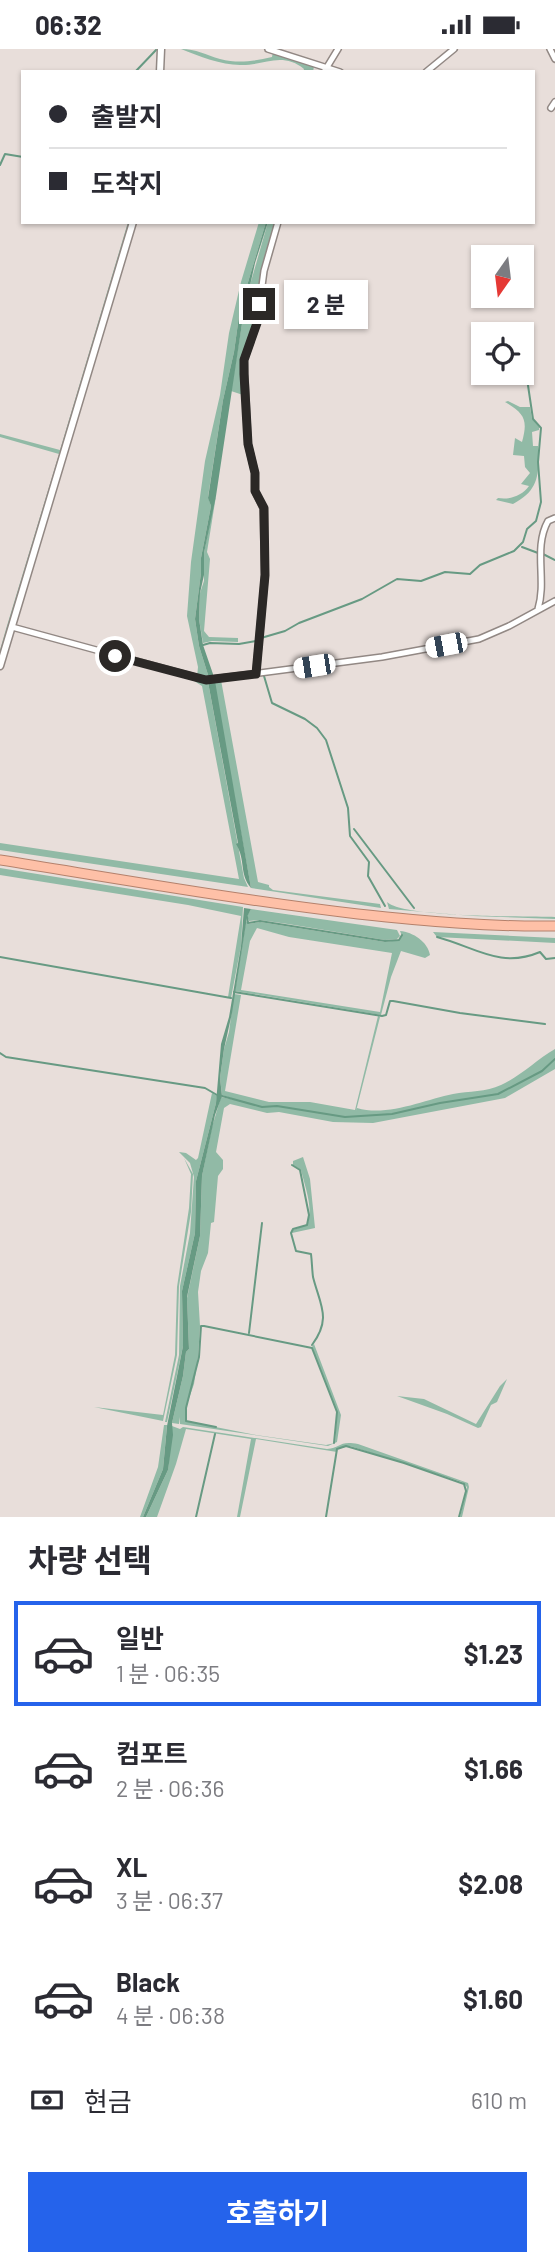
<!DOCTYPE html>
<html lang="ko">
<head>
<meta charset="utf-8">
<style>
	body { margin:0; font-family:Barlow,"Noto Sans KR",sans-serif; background:#f7f7f7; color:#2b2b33; height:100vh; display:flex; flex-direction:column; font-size:26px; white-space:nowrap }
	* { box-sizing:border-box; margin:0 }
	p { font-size:23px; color:#7c7c81 }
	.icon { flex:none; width:38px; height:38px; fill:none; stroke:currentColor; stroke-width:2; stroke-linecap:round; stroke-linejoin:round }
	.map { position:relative; height:1468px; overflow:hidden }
	.sheet { display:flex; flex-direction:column; background:#fff; flex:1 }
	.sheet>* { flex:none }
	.guide { position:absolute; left:21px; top:21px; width:514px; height:154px; border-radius:0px; box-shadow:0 2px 5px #0004; display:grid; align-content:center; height:154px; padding:0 28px; background:#fff }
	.needle { width:46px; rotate:194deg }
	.buttons { position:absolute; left:471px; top:196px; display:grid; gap:14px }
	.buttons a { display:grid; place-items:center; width:63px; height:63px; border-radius:0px; background:#fff; box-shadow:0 2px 5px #0004; font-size:35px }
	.end { position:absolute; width:32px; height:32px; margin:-16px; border:9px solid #2b2826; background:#fff; box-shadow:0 0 0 4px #fff }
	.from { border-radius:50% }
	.bubble { position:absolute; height:49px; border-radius:0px; background:#fff; box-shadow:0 2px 5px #0004; font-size:23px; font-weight:700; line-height:49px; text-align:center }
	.car { position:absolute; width:21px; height:42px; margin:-21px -10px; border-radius:9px; box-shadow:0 0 5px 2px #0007; background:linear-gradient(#fff 24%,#345 0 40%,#fff 0 76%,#345 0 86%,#fff 0) }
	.guide b { display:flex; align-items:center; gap:24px; height:66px; font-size:26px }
	.guide b+b { border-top:2px solid #e1e1e2 }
	.guide i { width:18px; height:18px; background:#2b2b33 }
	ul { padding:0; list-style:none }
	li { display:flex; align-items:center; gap:21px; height:105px; margin:0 14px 10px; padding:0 14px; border:4px solid transparent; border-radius:0px }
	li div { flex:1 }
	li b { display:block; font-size:26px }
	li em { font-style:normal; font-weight:700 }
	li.on { border-color:#2563eb }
	li>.icon { width:63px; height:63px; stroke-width:1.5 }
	h2 { padding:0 28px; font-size:32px; line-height:84px }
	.pay { display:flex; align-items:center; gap:18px; height:77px; padding:0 28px; font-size:26px }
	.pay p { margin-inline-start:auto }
	.button { display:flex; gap:14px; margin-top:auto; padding:14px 28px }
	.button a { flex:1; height:80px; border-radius:0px; background:#2563eb; color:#fff; font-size:28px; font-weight:700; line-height:80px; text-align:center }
	.status { display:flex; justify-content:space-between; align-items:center; height:49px; padding:0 35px; background:#fff; direction:ltr }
	.status svg { height:19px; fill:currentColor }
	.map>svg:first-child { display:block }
	.green { fill:#91baa6; fill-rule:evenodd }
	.water { fill:#679a83 }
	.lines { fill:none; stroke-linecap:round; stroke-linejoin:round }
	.stream { stroke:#679a83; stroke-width:2 }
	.minor-casing { stroke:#928884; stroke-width:8 }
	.tertiary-casing { stroke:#928884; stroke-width:9 }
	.trunk-casing { stroke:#b4816c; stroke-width:11 }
	.minor { stroke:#fff; stroke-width:5 }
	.tertiary { stroke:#fff; stroke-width:6 }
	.trunk { stroke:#fec0a7; stroke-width:9 }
	.route { stroke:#2b2826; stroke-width:9 }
</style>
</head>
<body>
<div class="status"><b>06:32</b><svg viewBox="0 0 49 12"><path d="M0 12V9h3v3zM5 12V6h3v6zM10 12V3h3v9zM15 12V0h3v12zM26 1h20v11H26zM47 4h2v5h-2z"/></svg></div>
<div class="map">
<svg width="555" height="1468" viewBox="0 0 555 1468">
	<rect width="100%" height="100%" fill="#e8deda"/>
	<!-- green -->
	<path class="green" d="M181,0c15,0 25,6 39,10 19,5 34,2 52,-2l1,-5 41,14 -1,6h-10l1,-3c-22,-18 -41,-3 -64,-4 -19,0 -41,-9 -59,-16z
		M128,173h3l-131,438v-10l6,-21 53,-175 -59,-17v-3l60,16z
		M259,173h7l-26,87 -6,43 -11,48 -15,97 3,9 -10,52v15l-6,46 4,27 10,32 -12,-1 1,-10 -11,-51 4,-54 14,-101 15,-66 9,-62 12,-51z
		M268,173h8l-14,47 -6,51 -9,25 -4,50 -12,-4 15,-92z
		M508,352l12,6h10l2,12 7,8v3l-7,2 1,14h5c1,27 2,44 -25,58l-17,-4 2,-2c11,2 24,-2 31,-12l-8,-2 9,-11 -5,-6 -1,-11 -11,-1 2,-17 7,4c6,-22 3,-28 -17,-40z
		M216,447l-9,56 3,7 -6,72 5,6 29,1v4l-26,-1 -9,2 -4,-24 1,-26 4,-12v-28l10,-52z
		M191,630l17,3 36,196 4,9 -248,-37v-7l239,36 -37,-193z
		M221,631l37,202 11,3v2l4,3 107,14 1,4 -130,-20 -36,-199v-8z
		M0,819l243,39 -2,39 -10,52 -3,-1 13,-81 -53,-11 -188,-30z
		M387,853c17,16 139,14 168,15v2l-82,-3 -84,-7z
		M251,860l146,21 3,6 -3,3 -12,1 -97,-16 -28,-4 -11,1 -2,-5z
		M246,872l2,3 12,-2 125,20 14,-2 3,-4 -2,-5c13,1 28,11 30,24l-5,3 -24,-7 -10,26 -10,38 -146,-24zM257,879l32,9 103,16 -12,59 -139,-22 9,-49z
		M433,883l122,6v5l-118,-6z
		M234,945l7,1 -16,96 44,11h41l45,8 23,-94 2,1 -24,94 1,-3c30,9 67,-8 96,-14 16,-3 33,-2 48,-9 20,-9 35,-25 54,-36v20l-50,29 -132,25 -40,-1 -54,-10 -12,1 -37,-9 -6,4 -8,44 7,8v9l-5,7 -4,46 -3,1 -3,30 -7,18 -3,21 2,34 -2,31 -4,27 -8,23 -1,14 71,14 70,10 9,-2 2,-30 -25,-66 2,-3 27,71 -4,27 -9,4 -148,-22 -1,-7v7l-7,-1 11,-47 3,-24 3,-3 -2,-51 13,-62 2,-60 10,-49 9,-30 19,4 -18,-6 -2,-17 4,-29 5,-17z
		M212,1044l5,3 -1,7 -20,78 -1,52 -13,58 1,55 -16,76h-2l14,-67 1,-69 10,-53 4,-56 -4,-14 -11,-11 7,1 10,7 2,-2z
		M303,1108l7,22 5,49 -23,5 1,-3 14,-5c7,-16 -2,-38 -6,-55l-8,-5v-4z
		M184,1109l9,16 -2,38 -12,74 -2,69 -14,66 -69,-14 69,8 12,-60 2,-68 12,-79 2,-34z
		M507,1330l-10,23 -6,3 -10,22 -3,1 -31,-14 -50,-18 27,3 52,25 24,-38z
		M164,1376h3l-4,44 -20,48h-3l18,-50z
		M172,1377l8,3 3,-2 144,22c14,-1 12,-9 31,-5l110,39 1,4 -7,30h-2l7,-30 -5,-5 -112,-36 -13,3v3l-81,-13 -16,78h-3l14,-78 -65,-10 -10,35 -19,53h-11l22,-47z"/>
	<!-- water -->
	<path class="water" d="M266,173h2l-13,41 -12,54 -27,179 -12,57v22l-4,18 -1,26 4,26 10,29v3l-4,1 -10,-32 -4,-27 6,-46v-15l10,-52 -3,-8 15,-98 11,-48 6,-43z
		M215,632l36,207c-12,-14 -5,-28 -15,-44l2,-1 -30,-161z
		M244,859l7,1 -4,8 -15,96 -8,36 -4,29 2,18 -7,19 -13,61 -2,60 -13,61 2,52 -3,3 -3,24 -11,47 1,12 -5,35 -22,47h-3l20,-48 4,-43 16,-80 -1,-55 13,-58 1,-52 20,-78 5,-59 8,-27 12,-71z"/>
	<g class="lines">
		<!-- stream -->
		<path class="stream" d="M135,23l21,-22
			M0,116l5,-11 18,3
			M519,284v1
			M522,498l16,6
			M543,505l12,6
			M261,589l24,-7 14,-8 63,-24 35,-20 24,2 24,-9 25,2 10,-9 34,-14 9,-9 4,-13 9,-8 5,-19 -3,-40 3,-34 -8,-9 -11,-74
			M203,596l7,-2 29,1 17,-3
			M264,627l8,27 33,16 12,9 9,12 22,68 2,28 19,26 -1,14 17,30
			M354,780l60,79
			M247,868l1,6 12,-2 125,20 14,-1 3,-5
			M437,888c38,10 63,32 103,15l6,7 9,-1
			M0,908l231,41
			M234,943l148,24 4,-1 4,-14h3l67,12 85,11
			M0,1004l6,4 199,31 12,7
			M222,1047l40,11 15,-1 68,11 47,-3 48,-11 58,-9 44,-23 13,-12
			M292,1116l8,5 9,45 -2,10 -14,4 -2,4 5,18 15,3c1,8 1,15 2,23 7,28 19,41 -1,68
			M249,1284l13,-110
			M216,1378l-30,-6v-13l13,-51 2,-31h3l108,22 25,64 -3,31
			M196,1468l19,-83
			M326,1468l11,-68 9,-3 58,17 60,21 2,7 -7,26"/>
		<!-- minor casing -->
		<g class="minor-casing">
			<path id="minor" d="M268,0l72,23
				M550,0l5,10
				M324,23l14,-23
				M426,23l28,-23
				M551,59l4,-6
				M538,560c9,-29 -5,-61 10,-88l7,-3
				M12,578l194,53 176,-23 97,-18 30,-13 46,-25
				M256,625l9,-99 -2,-67 -8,-17v-18l-7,-29 -4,-84 13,-37 7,-52 14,-49"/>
		</g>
		<!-- tertiary casing -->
		<g class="tertiary-casing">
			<path id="tertiary" d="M160,23l1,-23
				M0,617l133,-444"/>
		</g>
		<!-- trunk casing -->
		<g class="trunk-casing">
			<path id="trunk" d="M0,811c119,19 238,40 358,54 66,7 131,13 197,12"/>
		</g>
		<!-- minor -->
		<use href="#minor" class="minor"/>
		<!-- tertiary -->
		<use href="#tertiary" class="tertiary"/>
		<!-- trunk -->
		<use href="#trunk" class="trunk"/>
	</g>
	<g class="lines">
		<!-- route -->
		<path class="route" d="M115,607l91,24 50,-6 9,-99 -1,-67 -9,-17v-18l-7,-29 -4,-70v-14l13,-37 2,-19"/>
	</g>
</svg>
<div class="buttons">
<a><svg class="needle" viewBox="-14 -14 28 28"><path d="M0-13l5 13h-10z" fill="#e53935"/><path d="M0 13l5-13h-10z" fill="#7c7c81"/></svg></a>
<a><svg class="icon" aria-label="locate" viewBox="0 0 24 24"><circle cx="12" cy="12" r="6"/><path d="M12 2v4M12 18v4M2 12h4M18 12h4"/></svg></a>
</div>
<i class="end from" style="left:115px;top:607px"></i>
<i class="end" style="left:259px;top:255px"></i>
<div class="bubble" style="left:284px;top:231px;width:84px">2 분</div>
<i class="car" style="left:446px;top:596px;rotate:259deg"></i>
<i class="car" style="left:314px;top:617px;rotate:261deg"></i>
<div class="guide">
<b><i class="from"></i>출발지</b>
<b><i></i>도착지</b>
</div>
</div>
<section class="sheet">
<h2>차량 선택</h2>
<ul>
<li class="on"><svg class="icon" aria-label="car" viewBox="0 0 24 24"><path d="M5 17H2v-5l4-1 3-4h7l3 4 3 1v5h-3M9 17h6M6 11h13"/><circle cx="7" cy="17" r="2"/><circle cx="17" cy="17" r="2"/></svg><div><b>일반</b><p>1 분 · 06:35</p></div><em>$1.23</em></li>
<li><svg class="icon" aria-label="car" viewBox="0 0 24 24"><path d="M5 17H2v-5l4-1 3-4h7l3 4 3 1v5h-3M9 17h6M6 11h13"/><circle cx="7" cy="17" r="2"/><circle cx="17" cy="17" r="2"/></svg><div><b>컴포트</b><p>2 분 · 06:36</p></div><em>$1.66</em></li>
<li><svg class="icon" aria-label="car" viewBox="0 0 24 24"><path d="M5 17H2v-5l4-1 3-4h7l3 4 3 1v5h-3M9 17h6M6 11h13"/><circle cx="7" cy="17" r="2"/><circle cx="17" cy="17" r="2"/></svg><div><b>XL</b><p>3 분 · 06:37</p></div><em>$2.08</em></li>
<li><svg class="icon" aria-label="car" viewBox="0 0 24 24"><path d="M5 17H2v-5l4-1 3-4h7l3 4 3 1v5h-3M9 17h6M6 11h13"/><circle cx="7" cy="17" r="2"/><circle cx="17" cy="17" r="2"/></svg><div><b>Black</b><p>4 분 · 06:38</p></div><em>$1.60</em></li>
</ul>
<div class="pay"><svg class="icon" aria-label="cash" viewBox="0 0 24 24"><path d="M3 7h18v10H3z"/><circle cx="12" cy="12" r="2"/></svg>현금<p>610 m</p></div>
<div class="button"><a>호출하기</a></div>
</section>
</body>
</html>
